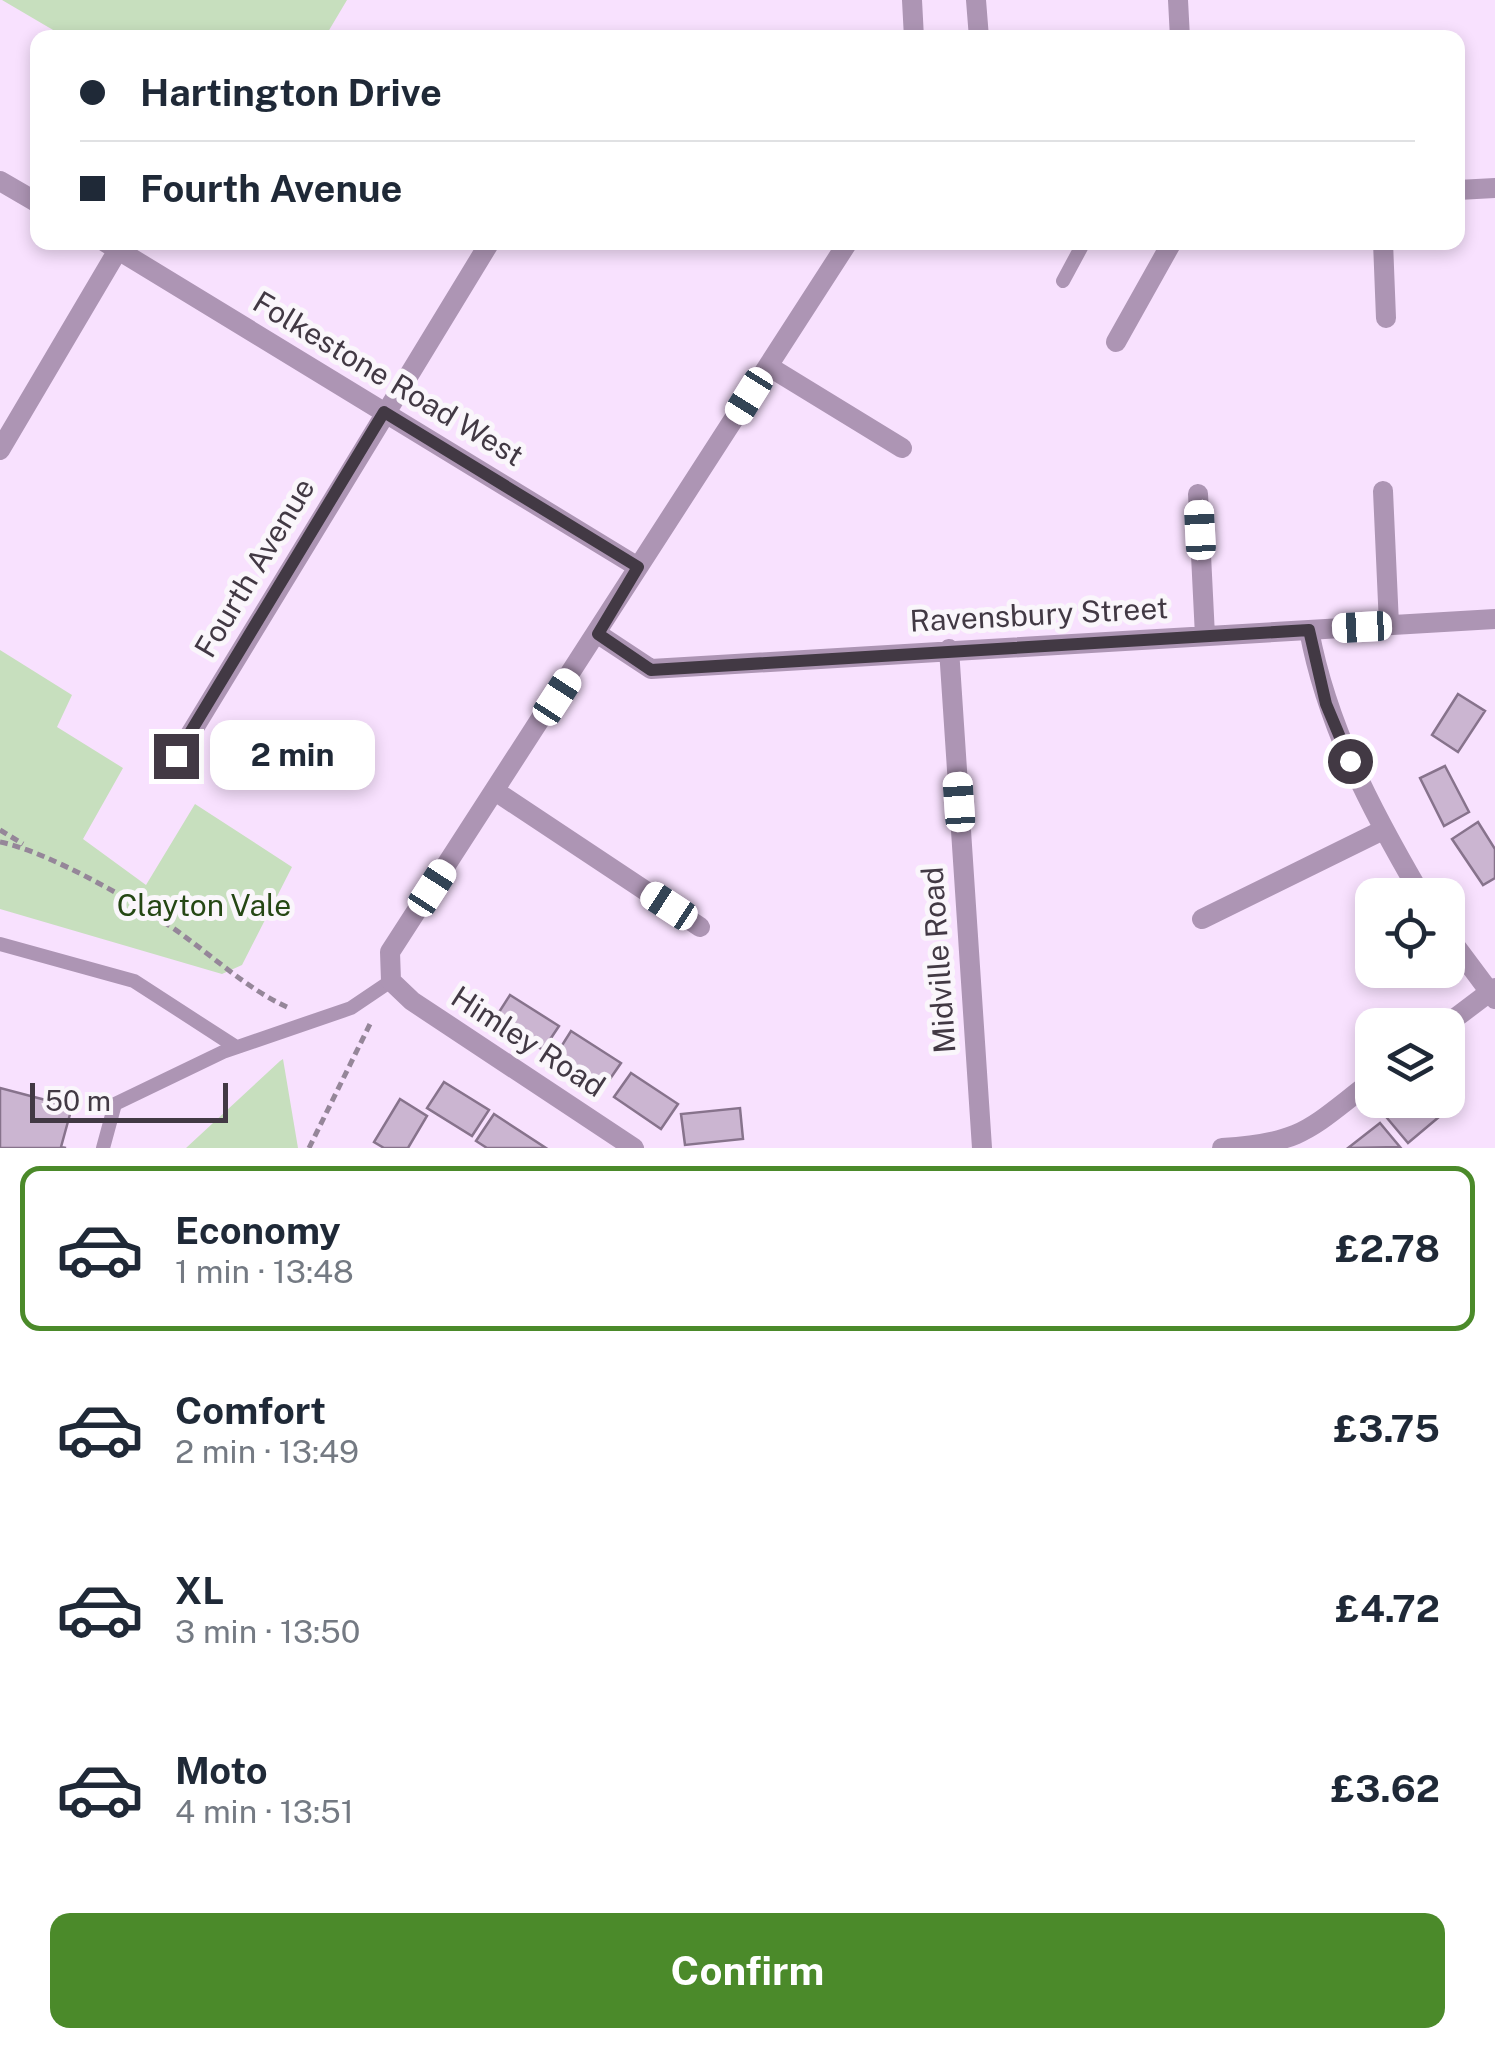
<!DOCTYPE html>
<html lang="en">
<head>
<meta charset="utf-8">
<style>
	body { margin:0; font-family:"Public Sans",sans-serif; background:#f2f2f3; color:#1f2937; height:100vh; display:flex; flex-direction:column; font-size:38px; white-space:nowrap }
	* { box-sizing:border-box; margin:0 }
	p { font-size:32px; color:#747a83 }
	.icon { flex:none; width:55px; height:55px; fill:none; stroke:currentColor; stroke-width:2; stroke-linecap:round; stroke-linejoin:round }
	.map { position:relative; height:1148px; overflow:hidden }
	.side { display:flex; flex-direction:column; background:#fff; flex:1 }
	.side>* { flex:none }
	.top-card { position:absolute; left:30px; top:30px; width:1435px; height:220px; border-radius:20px; box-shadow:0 5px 15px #0003; display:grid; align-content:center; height:220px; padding:0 50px; background:#fff }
	.fabs { position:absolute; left:1355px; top:878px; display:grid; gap:20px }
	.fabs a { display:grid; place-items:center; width:110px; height:110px; border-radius:20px; background:#fff; box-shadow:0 5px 15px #0003; font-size:50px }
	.scale { position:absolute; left:30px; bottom:25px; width:198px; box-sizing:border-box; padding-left:10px; border:5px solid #423944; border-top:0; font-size:28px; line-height:35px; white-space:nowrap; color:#423944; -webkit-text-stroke:8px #faf6fb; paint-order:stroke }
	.end { position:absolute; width:45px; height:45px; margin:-22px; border:12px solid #423944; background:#fff; box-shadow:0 0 0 5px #fff }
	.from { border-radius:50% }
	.bubble { position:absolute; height:70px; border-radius:20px; background:#fff; box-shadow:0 5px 15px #0003; font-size:32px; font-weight:700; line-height:70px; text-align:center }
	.car { position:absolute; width:30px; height:60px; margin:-30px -15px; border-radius:12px; box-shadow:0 0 8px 2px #0007; background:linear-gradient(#fff 24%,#345 0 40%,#fff 0 76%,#345 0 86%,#fff 0) }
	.top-card b { display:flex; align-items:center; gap:35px; height:95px; font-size:38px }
	.top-card b+b { border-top:2px solid #e0e1e3 }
	.top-card i { width:25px; height:25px; background:#1f2937 }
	ul { padding:18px 0 0; list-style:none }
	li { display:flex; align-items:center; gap:30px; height:165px; margin:0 20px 15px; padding:0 30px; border:5px solid transparent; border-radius:20px }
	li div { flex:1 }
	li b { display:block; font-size:38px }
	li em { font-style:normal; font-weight:700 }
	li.current { border-color:#4b8a2a }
	li>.icon { width:90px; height:90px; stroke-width:1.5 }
	.action { display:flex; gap:20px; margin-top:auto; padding:20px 50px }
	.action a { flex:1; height:115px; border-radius:20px; background:#4b8a2a; color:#fff; font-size:40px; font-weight:700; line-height:115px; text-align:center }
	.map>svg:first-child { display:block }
	.green { fill:#c7dfbe }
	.building { fill:#cbb5d1; stroke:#87738c; stroke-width:2.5 }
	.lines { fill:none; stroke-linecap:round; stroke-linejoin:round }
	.path { stroke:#958699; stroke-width:5; stroke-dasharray:8 5; stroke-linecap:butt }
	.lane { stroke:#ad95b4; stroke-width:14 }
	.street { stroke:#ad95b4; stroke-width:20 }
	.route { stroke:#423944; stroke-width:12 }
	.labels { text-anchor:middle; stroke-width:10; stroke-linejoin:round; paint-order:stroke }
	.street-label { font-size:30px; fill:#423944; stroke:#faf6fb }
	.park-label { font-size:30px; fill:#254714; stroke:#faf6fb }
</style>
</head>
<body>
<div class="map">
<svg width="1495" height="1148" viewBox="0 0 1495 1148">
	<rect width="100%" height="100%" fill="#f8e1fe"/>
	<!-- green -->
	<path class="green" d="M2,0h345l-22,37h-260z
		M0,650l72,45 -15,32 66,41 -40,71 63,46 49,-81 97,63 -50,98 -20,9 -222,-65z
		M283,1059l15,89h-112l94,-87z"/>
	<!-- building -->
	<path class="building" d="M1458,694l27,17 -27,41 -26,-17z
		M1445,766l24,46 -25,14 -24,-48z
		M1478,822l17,27v29l-12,7 -31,-46z
		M510,995l49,31 -16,24 -49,-30z
		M571,1031l50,32 -18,26 -49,-31z
		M631,1073l47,31 -17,25 -47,-32z
		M444,1082l45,28 -17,26 -45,-28z
		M0,1088l72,19 -11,40 5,1h-66z
		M400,1099l27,17 -19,32h-24l-10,-6z
		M1408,1100h29l9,11 -38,32 -21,-25z
		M740,1108l3,31 -58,6 -4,-31z
		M494,1114l52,34h-59l-11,-7z
		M1380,1123l20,24 -52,1z"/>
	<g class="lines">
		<!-- path -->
		<path class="path" d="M0,830l23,14
			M0,842c47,9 140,62 180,91 36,26 69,57 109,75
			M309,1148l63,-128"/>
		<!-- lane -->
		<path class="lane" d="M1063,281l21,-39
			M0,944l134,37 102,66
			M103,1148l12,-44 108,-52 128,-44 40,-27"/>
		<!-- street -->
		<path class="street" d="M912,0l2,38
			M976,0l3,38
			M1178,0l2,38
			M0,181l38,22
			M1458,190l37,-2
			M105,242l533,325
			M1383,242l3,76
			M1116,342l56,-100
			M768,366l134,82
			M0,450l118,-200
			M1383,491l6,134
			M1198,494l7,142
			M1309,630c18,97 63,181 112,265
			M598,634l53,35 844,-50
			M949,649l33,499
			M177,756l313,-514
			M495,791l205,136
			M1202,919l181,-89
			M1448,936l47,63
			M1446,1025l49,-37
			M634,1148l-222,-147 -21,-20 -1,-29 458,-710
			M1222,1148c82,-5 88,-20 150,-67"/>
	</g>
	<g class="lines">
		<!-- route -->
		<path class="route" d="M176,756l208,-344 254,155 -40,67 53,36 658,-40 17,74 24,57"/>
	</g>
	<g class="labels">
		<!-- street labels -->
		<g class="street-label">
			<text transform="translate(388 379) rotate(31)" y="10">Folkestone Road West</text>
			<text transform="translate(255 568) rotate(-59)" y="10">Fourth Avenue</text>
			<text transform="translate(1039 615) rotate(-3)" y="10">Ravensbury Street</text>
			<text transform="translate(939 960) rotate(-94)" y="10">Midville Road</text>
			<text transform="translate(528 1042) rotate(33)" y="10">Himley Road</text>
		</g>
		<!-- park labels -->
		<g class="park-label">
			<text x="204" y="916">Clayton Vale</text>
		</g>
	</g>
</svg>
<div class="fabs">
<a><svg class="icon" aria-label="locate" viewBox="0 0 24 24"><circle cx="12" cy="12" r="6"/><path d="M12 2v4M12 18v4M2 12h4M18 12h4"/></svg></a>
<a><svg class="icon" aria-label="layers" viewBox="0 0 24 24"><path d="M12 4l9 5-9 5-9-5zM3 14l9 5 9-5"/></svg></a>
</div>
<div class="scale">50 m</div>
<i class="end from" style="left:1350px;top:761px"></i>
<i class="end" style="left:176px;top:756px"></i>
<div class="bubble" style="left:210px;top:720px;width:165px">2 min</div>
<i class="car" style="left:749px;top:396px;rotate:212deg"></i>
<i class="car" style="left:1200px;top:530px;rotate:357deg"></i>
<i class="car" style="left:1362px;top:627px;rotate:267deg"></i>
<i class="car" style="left:557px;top:697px;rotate:33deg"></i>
<i class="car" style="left:959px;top:802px;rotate:356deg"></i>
<i class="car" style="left:432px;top:888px;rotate:33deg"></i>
<i class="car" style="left:669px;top:906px;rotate:303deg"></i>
<div class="top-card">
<b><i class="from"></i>Hartington Drive</b>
<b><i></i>Fourth Avenue</b>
</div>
</div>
<section class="side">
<ul>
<li class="current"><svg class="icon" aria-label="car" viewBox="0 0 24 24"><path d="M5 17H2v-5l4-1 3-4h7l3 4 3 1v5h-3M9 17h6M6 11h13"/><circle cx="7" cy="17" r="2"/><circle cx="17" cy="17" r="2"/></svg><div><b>Economy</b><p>1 min · 13:48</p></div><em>£2.78</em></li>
<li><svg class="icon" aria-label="car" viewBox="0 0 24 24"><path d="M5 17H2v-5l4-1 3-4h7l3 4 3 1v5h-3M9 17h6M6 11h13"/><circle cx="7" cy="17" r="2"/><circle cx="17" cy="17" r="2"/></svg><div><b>Comfort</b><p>2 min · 13:49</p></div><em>£3.75</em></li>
<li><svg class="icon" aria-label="car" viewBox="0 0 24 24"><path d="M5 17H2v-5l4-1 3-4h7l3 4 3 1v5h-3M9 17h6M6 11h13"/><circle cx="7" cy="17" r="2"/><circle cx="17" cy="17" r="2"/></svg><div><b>XL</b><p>3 min · 13:50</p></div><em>£4.72</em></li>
<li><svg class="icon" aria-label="car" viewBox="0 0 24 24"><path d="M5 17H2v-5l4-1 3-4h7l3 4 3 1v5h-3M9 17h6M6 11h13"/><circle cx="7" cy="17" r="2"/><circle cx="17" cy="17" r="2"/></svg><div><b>Moto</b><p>4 min · 13:51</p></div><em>£3.62</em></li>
</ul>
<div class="action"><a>Confirm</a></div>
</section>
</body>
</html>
